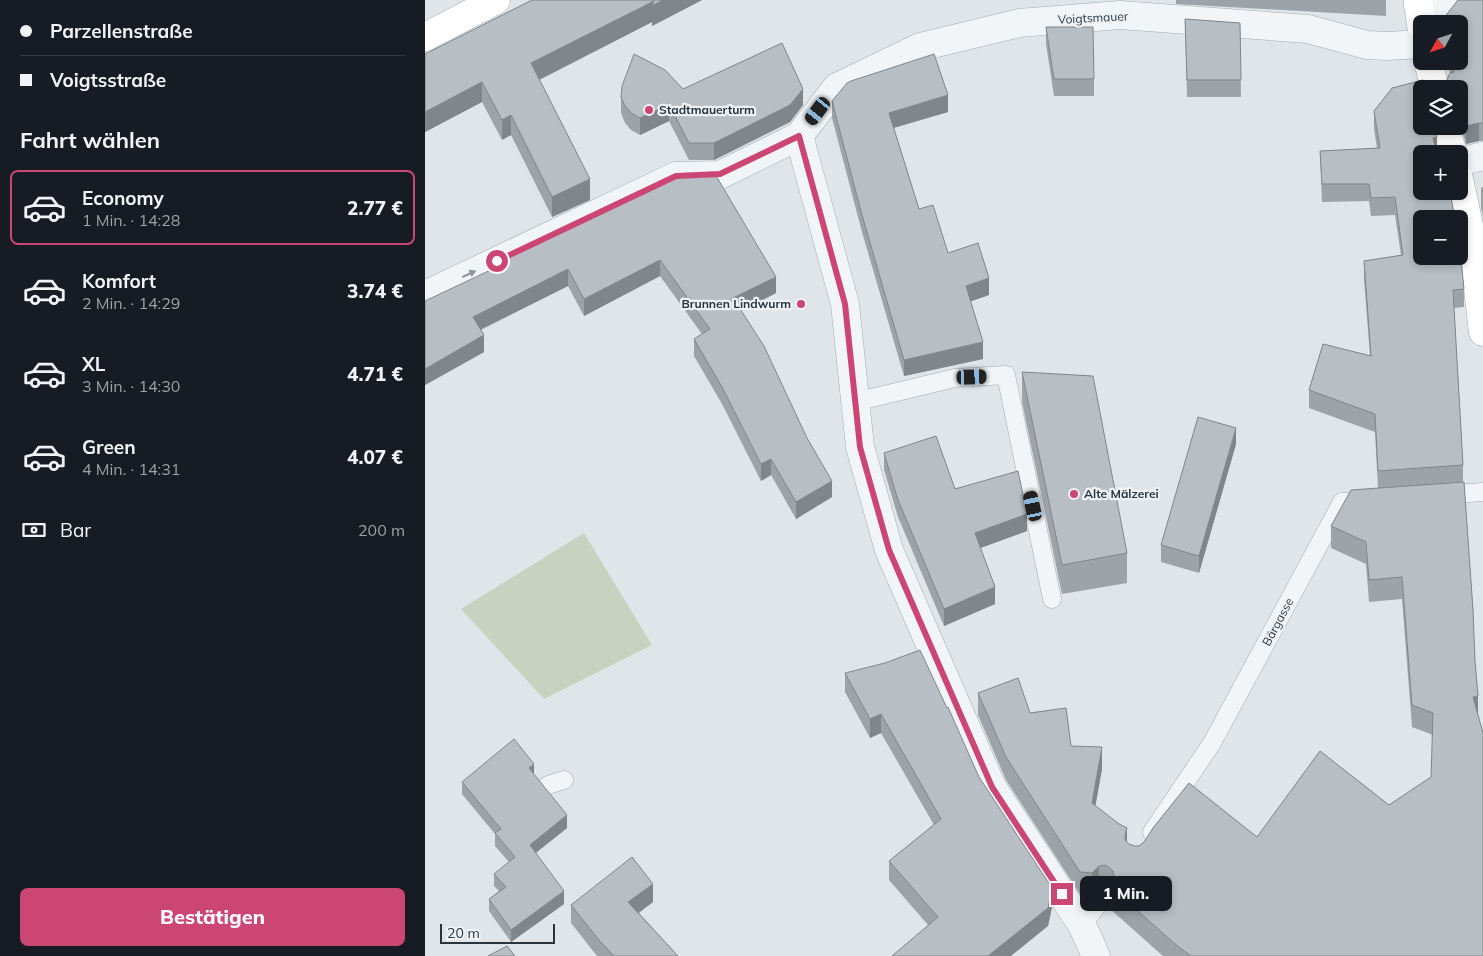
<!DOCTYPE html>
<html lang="de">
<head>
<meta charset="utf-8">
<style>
	body { margin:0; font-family:Mulish,sans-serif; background:#242831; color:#f1f3f6; height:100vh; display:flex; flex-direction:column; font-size:19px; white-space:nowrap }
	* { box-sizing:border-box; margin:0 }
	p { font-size:16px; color:#9ea1a6 }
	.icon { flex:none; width:28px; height:28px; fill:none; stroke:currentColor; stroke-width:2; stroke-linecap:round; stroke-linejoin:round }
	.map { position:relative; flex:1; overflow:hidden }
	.side { display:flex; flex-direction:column; background:#171b24; width:425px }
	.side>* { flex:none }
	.banner { display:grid; align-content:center; height:110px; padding:0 20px; background:#171b24 }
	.needle { width:32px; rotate:230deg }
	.buttons { position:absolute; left:988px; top:15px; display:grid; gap:10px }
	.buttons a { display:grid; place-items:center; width:55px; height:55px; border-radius:8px; background:#171b24; box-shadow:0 2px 8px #0003; font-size:25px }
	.scale { position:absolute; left:15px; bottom:12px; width:115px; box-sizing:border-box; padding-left:5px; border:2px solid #28353f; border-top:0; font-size:14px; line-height:18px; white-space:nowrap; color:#28353f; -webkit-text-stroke:4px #eff3f6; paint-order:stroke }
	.end { position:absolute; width:22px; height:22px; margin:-11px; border:6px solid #cc4673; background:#fff; box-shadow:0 0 0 2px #fff }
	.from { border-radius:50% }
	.bubble { position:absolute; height:35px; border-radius:8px; background:#171b24; box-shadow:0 2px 8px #0003; font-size:16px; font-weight:800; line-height:35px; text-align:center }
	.car { position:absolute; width:15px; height:30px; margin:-15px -8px; border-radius:6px; box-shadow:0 0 4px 1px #0007; background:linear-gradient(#222 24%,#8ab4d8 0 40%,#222 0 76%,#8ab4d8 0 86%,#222 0) }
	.banner b { display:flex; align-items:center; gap:18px; height:48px; font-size:19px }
	.banner b+b { border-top:1px solid #363941 }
	.banner i { width:12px; height:12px; background:#f1f3f6 }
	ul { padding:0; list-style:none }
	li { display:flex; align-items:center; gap:15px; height:75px; margin:0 10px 8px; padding:0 10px; border:2px solid transparent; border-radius:8px }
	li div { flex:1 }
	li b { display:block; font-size:19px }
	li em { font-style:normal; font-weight:800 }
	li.selected { border-color:#cc4673 }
	li>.icon { width:45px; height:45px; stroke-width:1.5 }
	h2 { padding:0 20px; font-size:22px; line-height:60px }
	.pay { display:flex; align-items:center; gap:12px; height:55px; padding:0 20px; font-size:19px }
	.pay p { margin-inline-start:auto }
	.button { display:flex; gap:10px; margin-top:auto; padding:10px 20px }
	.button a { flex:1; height:58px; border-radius:8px; background:#cc4673; color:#fff; font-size:20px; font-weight:800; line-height:58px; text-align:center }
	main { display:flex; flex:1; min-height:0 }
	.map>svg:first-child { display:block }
	.green { fill:#c8d2c1 }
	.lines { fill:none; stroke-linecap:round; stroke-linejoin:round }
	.lane-casing { stroke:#a4adb2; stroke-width:19 }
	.street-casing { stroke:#a4adb2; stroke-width:29 }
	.primary-casing { stroke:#9fabb4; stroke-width:29 }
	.lane { stroke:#f2f5f7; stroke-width:18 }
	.street { stroke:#f2f5f7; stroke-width:28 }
	.primary { stroke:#fff; stroke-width:28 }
	.wall { fill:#9da4a9 }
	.shaded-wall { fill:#80868a }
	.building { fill:#b7bfc5; stroke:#80868a }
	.oneway { fill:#8d959b }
	.route { stroke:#cc4673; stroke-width:6 }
	.poi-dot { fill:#cc4673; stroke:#eff3f6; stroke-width:2 }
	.labels { text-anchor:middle; stroke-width:4.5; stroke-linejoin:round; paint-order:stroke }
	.street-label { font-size:12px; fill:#28353f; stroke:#eff3f6 }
	.poi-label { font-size:12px; font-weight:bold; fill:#28353f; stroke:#eff3f6; text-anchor:start }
</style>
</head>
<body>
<main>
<section class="side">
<div class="banner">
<b><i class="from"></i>Parzellenstraße</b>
<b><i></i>Voigtsstraße</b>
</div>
<h2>Fahrt wählen</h2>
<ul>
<li class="selected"><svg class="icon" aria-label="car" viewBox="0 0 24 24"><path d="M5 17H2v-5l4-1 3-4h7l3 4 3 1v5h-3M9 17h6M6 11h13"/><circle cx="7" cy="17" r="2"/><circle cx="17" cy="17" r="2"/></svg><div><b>Economy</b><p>1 Min. · 14:28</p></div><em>2.77 €</em></li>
<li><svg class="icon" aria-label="car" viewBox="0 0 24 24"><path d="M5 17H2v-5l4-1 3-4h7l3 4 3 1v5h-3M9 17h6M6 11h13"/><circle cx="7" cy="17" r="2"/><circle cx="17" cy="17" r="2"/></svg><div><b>Komfort</b><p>2 Min. · 14:29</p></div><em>3.74 €</em></li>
<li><svg class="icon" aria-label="car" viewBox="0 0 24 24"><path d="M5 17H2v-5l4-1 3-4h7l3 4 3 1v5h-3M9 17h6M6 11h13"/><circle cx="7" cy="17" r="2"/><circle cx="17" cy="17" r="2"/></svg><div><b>XL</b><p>3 Min. · 14:30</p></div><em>4.71 €</em></li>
<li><svg class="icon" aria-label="car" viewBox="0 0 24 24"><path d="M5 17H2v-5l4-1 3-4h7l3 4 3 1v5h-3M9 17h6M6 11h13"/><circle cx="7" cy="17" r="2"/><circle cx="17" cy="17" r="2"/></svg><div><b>Green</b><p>4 Min. · 14:31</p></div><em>4.07 €</em></li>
</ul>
<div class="pay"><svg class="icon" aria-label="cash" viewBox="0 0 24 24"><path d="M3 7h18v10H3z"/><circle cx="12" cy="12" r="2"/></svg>Bar<p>200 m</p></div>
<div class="button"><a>Bestätigen</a></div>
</section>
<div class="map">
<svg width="1058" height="956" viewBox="0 0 1058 956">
	<rect width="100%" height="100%" fill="#dfe5e8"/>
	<!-- green -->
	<path class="green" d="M159,533l68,112 -108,54 -83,-90z"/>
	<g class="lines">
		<!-- lane casing -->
		<g class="lane-casing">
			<path id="lane" d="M430,402l100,-24 51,-3 46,224
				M1016,495l42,-3
				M123,785l16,-5
				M727,832l60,-89 130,-241 26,-1
				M657,925l21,-27"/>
		</g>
		<!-- street casing -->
		<g class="street-casing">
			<path id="street" d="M993,6l53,-6
				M374,136l46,168 15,143 29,103 103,237 90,138 14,31
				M1034,162l24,-6
				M0,295l251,-119 44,-1 79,-39 38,-49 83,-40 99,-24 101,-8 188,14 59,16 20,1 34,-2"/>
		</g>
		<!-- primary casing -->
		<g class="primary-casing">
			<path id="primary" d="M993,0l3,25
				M0,37l71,-37
				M1003,61l7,28
				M1020,126l8,28
				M1034,179l14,65 10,88"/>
		</g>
		<!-- lane -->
		<use href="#lane" class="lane"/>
		<!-- street -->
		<use href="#street" class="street"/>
		<!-- primary -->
		<use href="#primary" class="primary"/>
	</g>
	<!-- wall -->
	<path class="wall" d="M277,0l-50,26v-4l-113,58 51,120 -38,17 -41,-82 -9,5 -20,-38 -57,30v-78z
		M751,0h210v16l-210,-12z
		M1033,0h25v141h-4l-13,3 -7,-24v-31h-38v37h13l3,11v17h-16v37h25l1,6h4l4,22h-34v37h38v-17l5,50v18l-10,1 9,157v17h1l9,128 2,51 3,35v21l5,16v223h-320l-54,-48v-18l-4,-2h-6l-7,7 -12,-1 -74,-114 -28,-65v-22l40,-15 12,35 36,-5 5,38 31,1v22l-7,37 24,18 8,4v15l2,1 5,2h5l5,-4 9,-14 36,-45 68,54 63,-86 69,54 42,-28 2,-42 -21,-8 -10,-128 -33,3 -3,-38 -35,-16v-22l20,-36 27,-2 -3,-56 -66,-24v-18l14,-46 47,12 -6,-77v-18l37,-6 -6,-40 -24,1 -2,-15 -47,1 -2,-51 57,-3 -3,-19v-18l18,-23 31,-8 7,6h9l7,-4 4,-9 -2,-12h11v-37h-16v-5z
		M760,19l55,4 1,74h-54z
		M621,27l48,52v17h-40l-8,-52z
		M258,89l120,16 -13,17 -76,38h-25l-20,-39 -29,14 -9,-5 -6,-7 -4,-10v-16z
		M407,101l116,11 -54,16 25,81 29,44 41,42 -18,6 12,58 -79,17 -42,-144 -30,-114z
		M255,175l96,118 -35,18 91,186 -36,22 -25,-44 -10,6 -39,-77 -28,-48v-17l8,-5 -42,-58 -76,40 -16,-30 -87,44 3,22 -59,33 69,-117v-5z
		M1058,187v29l-2,-8v-20z
		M597,372l105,181v30l-65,11 -40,-192z
		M811,444l-37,129 -38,-11v-17z
		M459,453l71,36 72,42 -47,17 15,56 -51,22 -46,-109 -14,-47z
		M420,673l134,104 73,130 -4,19 -120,-1 -39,-45v-19l45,-36 -53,-92 -11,5 -25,-46z
		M109,775l33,53 -31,25 28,51 -53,38 -22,-31v-12l10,-8 -5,-5v-12l15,-12 -14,-16v-12l-33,-40v-12z
		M228,902l-14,11 39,43h-81l-26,-33v-18z"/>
	<!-- shaded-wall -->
	<path class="shaded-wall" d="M238,0h39l-50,26v-4l-121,62v-21l123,-62z
		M57,82v20l-57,30v-20z
		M378,89v16l-13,17 -76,38v-17z
		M523,95v17l-59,17v-16z
		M244,104v17l-29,14v-17z
		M86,115v20l-9,5v-20z
		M1054,123v18l-13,3v-18z
		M1012,137v17l-4,-16z
		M165,179v21l-38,17v-20z
		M235,260v16l-76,40v-17z
		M143,269v17l-95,47v-16z
		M351,277v16l-43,22v-17z
		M564,278v17l-23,8v-17z
		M59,335v17l-59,33v-16z
		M558,342v17l-79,17v-16z
		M811,428v16l-37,129v-17z
		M346,459v16l-10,6v-17z
		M407,481v16l-36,22v-17z
		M602,514v17l-52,19v-17z
		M570,587v17l-51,22v-17z
		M1053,696v22l-5,-21z
		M456,714v19l-11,5v-19z
		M677,747v22l-10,56v-22z
		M109,764v12l-5,-8z
		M142,815v13l-37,29v-12z
		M702,828v22l-2,-15z
		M674,866v22l-7,7v-22z
		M228,884v18l-25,18v-18z
		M627,888v19l-4,19 -37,30h-23z
		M139,891v13l-53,38v-12z"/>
	<!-- building -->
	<path class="building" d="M107,0h131l-11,6 2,-5 -123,62 59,116 -38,18 -41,-82 -9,5 -20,-38 -57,30v-58z
		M1033,0h25v123h-4l-13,3 -7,-24v-13h-38v37h13l3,11 -4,1 4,16h-16v37h25l1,6h4l4,22h-34v37h38v-17l5,50 -11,1 10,175 -85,6 -3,-57 -66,-24 14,-46 48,12 -7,-95 39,-6 -8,-58 -24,1 -2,-14h-47l-2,-33 60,-3 -6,-37 18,-23 31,-8 7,6h9l7,-4 4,-9 4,-1 -2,-11h7v-37h-15l-1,-5z
		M760,19l55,4 1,57h-54z
		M621,27h47l1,52h-40z
		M357,43l21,46 -13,16 -76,38h-25l-20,-39 -29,14 -9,-5 -6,-7 -4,-9 1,-11 12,-32 31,16 18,19z
		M509,54l14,41 -59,18 30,96 14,-4 15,48 30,-10 11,35 -23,8 17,56 -79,18 -42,-145 -30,-114 15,-18 4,-2z
		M290,174l61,103 -43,21 31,48 43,92 25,43 -36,21 -25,-43 -10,5 -39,-77 -28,-48 16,-10 -50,-69 -76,39 -16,-30 -95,48 11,18 -59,34v-68l72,-34 -3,-4 186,-88z
		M597,372l71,4 34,177 -65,12z
		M773,417l38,11 -37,128 -38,-11z
		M511,436l19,53 63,-18 9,43 -52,19 20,54 -51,22 -46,-109 -14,-47z
		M1039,482l9,128 2,51 3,35 -5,1 10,36v223h-292l-16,-12 -64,-57 -2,-2 5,-8 -1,-6 -3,-3 -5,-3 -6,1 -7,7 -12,-1 -74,-115 -28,-64 40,-15 12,35 36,-5 5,38 31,1 -10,56 27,21 8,4 -2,7v5l4,4 5,2h5l5,-4 9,-14 36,-45 68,54 63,-86 69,54 42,-28 2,-64 -21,-8 -10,-128 -33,3 -3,-38 -35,-16 20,-36z
		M495,650l27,58 1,-1 31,70 73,111 -4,20 -60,48h-96l46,-39 -49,-56 52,-42 -60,-105 -11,5 -25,-46 40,-10z
		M89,739l20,25 -5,4 38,47 -37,30 34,46 -53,39 -22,-31 17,-12 -12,-13 21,-17 -20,-24 6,-4 -39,-47z
		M207,857l21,27 -25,18 50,54h-64l-15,-16 -28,-35z
		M82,946l8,10h-27z"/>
	<!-- one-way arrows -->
	<defs><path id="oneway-solid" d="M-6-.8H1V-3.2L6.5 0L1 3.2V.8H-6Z" transform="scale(1.25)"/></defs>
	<use class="oneway" href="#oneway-solid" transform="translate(44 274) rotate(-25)"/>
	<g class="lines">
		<!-- route -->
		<path class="route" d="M72,261l179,-85 44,-2 79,-38 46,168 15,143 29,103 103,237 70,107"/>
	</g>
	<!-- markers -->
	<g class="poi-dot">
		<circle cx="224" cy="110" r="5"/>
		<circle cx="376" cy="304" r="5"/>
		<circle cx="649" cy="494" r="5"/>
	</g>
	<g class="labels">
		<!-- street labels -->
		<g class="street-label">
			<text transform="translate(668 18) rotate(-3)" y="4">Voigtsmauer</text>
			<text transform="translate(853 622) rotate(-62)" y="4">Bärgasse</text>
		</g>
		<!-- poi labels -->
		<g class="poi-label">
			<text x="234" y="114">Stadtmauerturm</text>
			<text x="366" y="308" text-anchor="end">Brunnen Lindwurm</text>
			<text x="659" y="498">Alte Mälzerei</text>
		</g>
	</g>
</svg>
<div class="buttons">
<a><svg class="needle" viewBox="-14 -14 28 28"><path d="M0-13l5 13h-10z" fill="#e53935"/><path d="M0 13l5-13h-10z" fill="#9ea1a6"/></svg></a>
<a><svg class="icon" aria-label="layers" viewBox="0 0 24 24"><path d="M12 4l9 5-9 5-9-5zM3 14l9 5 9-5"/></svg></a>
<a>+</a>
<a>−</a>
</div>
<div class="scale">20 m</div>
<i class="end from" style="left:72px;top:261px"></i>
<i class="end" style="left:637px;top:894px"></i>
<div class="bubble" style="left:655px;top:876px;width:92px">1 Min.</div>
<i class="car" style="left:393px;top:111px;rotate:217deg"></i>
<i class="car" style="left:547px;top:377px;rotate:88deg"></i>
<i class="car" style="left:608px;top:506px;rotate:348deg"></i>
</div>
</main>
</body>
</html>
